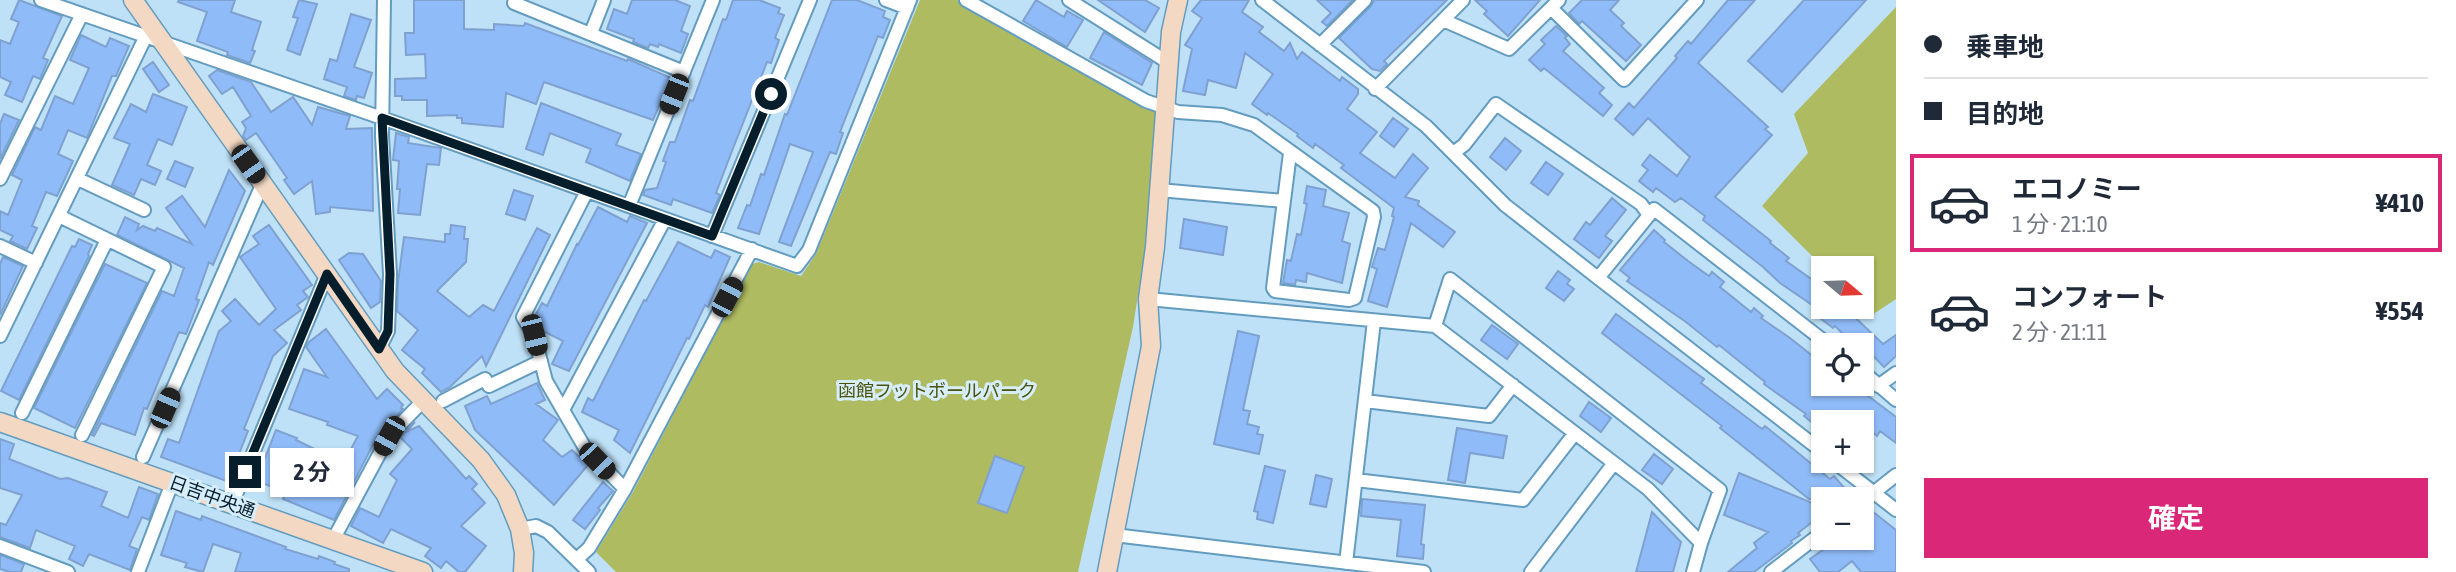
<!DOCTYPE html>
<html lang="ja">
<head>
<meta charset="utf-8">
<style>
	body { margin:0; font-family:"Asap Condensed","Noto Sans JP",sans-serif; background:#f6f6f7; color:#1f2937; height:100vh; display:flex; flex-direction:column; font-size:26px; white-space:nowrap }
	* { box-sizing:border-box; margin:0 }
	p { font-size:23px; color:#747a83 }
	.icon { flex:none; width:38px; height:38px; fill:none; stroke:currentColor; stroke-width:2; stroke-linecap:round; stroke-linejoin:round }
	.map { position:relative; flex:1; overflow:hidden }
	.side { display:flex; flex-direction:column; background:#fff; width:560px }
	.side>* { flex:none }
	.top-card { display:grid; align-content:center; height:154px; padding:0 28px; background:#fff }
	.needle { width:46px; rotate:109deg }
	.fabs { position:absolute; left:1811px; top:256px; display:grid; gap:14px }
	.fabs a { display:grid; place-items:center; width:63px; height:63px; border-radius:0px; background:#fff; box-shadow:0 2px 5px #0004; font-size:35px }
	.end { position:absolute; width:32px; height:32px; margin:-16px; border:9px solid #061e2c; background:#fff; box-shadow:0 0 0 4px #fff }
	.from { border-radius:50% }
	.bubble { position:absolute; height:49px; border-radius:0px; background:#fff; box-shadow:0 2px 5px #0004; font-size:23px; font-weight:700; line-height:49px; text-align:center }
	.car { position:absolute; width:21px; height:42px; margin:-21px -10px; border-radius:9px; box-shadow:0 0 5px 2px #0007; background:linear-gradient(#222 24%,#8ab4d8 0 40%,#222 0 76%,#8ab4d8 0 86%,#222 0) }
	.top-card b { display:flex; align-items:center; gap:24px; height:66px; font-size:26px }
	.top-card b+b { border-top:2px solid #e0e1e3 }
	.top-card i { width:18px; height:18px; background:#1f2937 }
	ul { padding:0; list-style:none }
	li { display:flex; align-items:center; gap:21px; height:98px; margin:0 14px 10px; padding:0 14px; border:4px solid transparent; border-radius:0px }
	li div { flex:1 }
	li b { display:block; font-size:26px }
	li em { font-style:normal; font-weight:700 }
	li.on { border-color:#db2777 }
	li>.icon { width:63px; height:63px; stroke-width:1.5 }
	.button { display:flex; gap:14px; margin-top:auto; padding:14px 28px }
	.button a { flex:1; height:80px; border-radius:0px; background:#db2777; color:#fff; font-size:28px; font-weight:700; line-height:80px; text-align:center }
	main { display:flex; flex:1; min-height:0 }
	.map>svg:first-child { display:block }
	.green { fill:#aebb60 }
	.building { fill:#8fbcf8; stroke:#7fa1d0; stroke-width:2 }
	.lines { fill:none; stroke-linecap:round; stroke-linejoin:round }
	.street-casing { stroke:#639cbf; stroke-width:16 }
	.secondary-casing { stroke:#639cbf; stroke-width:21 }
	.street { stroke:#fff; stroke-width:12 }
	.secondary { stroke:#f3d9c4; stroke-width:18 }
	.route { stroke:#061e2c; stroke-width:9 }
	.labels { text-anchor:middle; stroke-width:6; stroke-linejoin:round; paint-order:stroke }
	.park-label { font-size:18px; fill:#4b5308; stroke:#d6edfc }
	.street-label { font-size:18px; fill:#061e2c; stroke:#d6edfc }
</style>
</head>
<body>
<main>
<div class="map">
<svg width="1896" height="572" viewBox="0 0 1896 572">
	<rect width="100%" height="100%" fill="#bfe1f7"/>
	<!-- green -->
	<path class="green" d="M920,0h37l186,106 13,3 -11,141 -12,77 -55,245h-462l-20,-20 37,-60 119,-228 7,-2 42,14 15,-22z
		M1896,7v292l-24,16 -10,-10v-37h-38l-62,-62 46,-53 -14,-39z"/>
	<!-- building -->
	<path class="building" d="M19,0l43,16 -19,42 5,2 -8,19 -7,-3 -11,26 -17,-7 6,-13 -11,-5v-37l10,4 9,-22 -8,-3z
		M179,0h56l-4,12 30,10 -9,28 3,1 -5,12 -23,-8 1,-3 -31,-11 10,-29 -29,-10z
		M299,0l18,4 -17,51 -13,-5 11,-32 -5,-1z
		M414,0h50v29l30,1v-6l30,2 1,-3 102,38 1,-2 43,19 -18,42 -109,-38 -8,22 -30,-11 -3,34 -41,-4v-5h-5v-3l-30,1v-16h-25v-4h-7v-17l31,-1 -1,-24 -19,1 -1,-22h9z
		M632,0h43l15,6 -9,25 7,3 -7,19 -22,-9 -1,3 -8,-3 -2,4 -15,-6 1,-3 -27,-10 7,-20 13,5z
		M733,0h26l21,8 -2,5 6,2 -9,23 4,2 -8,23 -4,-1 -35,89 -16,42 4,2 -8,18 -39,-14 -2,6 -28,-10 2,-5 12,-2 9,-26 -3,-1 7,-19h5l15,-42 3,1 30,-82 3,1z
		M832,0h25l28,11 -2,6 7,3 -7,18 -5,-2 -38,96 3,1 -7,21 -6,-2 -39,94 -12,-4 34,-90 -23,-8 -31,90 -21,-6 9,-23 3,1 11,-32 3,1 21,-61 2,1z
		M1036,0l28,17 3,-6 16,9 -16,27 -44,-26z
		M1098,0h47l14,8 -14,24z
		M1201,0h48l-7,12 21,15 -4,5 25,19 6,-8 7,16 5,-7 38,29 2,-4 16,12v5l-11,15 30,23 -17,21 35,25 18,-24 15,14 -23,29 14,4 -1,4 37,27 -12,15 -32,-24 -24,84 -19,-6 9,-32 -5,-2 6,-19 7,2 9,-33 -2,-1 2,-8 -53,-40 3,-3 -29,-21 -2,4 -16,-12 1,-2 -30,-21 -1,2 -15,-11 21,-30 -28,-21 -9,35 -28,-8 -3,15 -22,-4 9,-42 -7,-4 17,-27 -10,-7z
		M1317,0h36l-26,26 -5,-4 9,-9z
		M1374,0h73l-63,61 3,3 -7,7 -8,-2 -33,-31 32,-32z
		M1475,0h65l-32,36 -24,-22 3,-3z
		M1582,0h37l-9,10 14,13 -3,3 20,19 -15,16 -44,-40 -3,3 -10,-11z
		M1728,0h27l-57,63 70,64 -3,2 7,6 -57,62 56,44 -1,2 19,15 -3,3 38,27v25l-44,-30 -17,-16 -60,-47 2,-4 -24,-18 -6,4 -19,-14 -3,4 -14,-11 9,-11 -6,-5 8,-10 27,21 13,-19 -42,-39 -15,17 -18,-16 14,-16 5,5 43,-50 -2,-2 13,-15 3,3z
		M1804,0h62l-84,92 -34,-31z
		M351,14l20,6 -17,47 18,6 -8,25 -7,-2 -1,4 -12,-4 3,-9 -23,-8 6,-20 7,2z
		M1556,26l11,10 -2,2 5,6 -7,7 41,37 -5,5 13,12 -9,11 -59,-48 -3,3 -12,-11 16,-16 -4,-4z
		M1104,32l48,31 -10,22 -52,-27z
		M81,35l25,12 4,-9 19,8 -13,30h-4l-25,62 -19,-8 -10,24 15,7 -16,35 -11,-4 -14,34 5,2 -10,21 -17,-8 3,-5 -13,-6v-19l8,4 14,-35 -10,-5 23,-48 6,3 14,-34 18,8 16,-36 -19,-8z
		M153,62l16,23 -10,7 -16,-23z
		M217,70l34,12 20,30 22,-15 19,28 6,-18 32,9 -4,13 26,-1 1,83 -43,-4v5l-14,2 -4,-33 -18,13 -10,-14 3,-2 -31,-45 -10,7 -3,-4 3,-8 -4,-6 9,-6 -18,-29 -11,7 -13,-18z
		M153,94l34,13 -15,38 -14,-6 -11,26 14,6 -6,14 -14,-6 -7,16 -22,-10 18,-41 -16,-6 17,-34 15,8z
		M541,103l80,31 -5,11 25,9 -11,27 -44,-19 5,-13 -41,-16 -7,22 -17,-6z
		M4,114l15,6 -19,39v-35z
		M1393,118l15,11 -14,18 -14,-11z
		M396,133l13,4 -1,6 33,5 -2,17 -12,-1 -7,51 -22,-2 2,-24h-3l2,-28 -6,-1z
		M1505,138l16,13 -15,19 -16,-13z
		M175,161l18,7 -8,19 -18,-8z
		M1546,162l17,12 -15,21 -17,-12z
		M229,170l16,21 -32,74 -4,-3 -13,37 3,1 -13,34 -7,-2 -32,77 -3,-1 -9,27 -34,-12 -7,13 -2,-1 70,-144 12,5 10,-28 -67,-33 8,-18 14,7 -2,6 6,-4 12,5 2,-3 35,16 -26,-36 16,-12 23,31z
		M1307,186l19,4 -3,16 26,7 -7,28 8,3 -8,39 -35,-10 -1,9 -10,-2 -1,5 -12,-2 4,-23 4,1 6,-27 4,1 6,-31 -3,-1z
		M514,190l19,6 -8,24 -19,-6z
		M1612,198l14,12 -21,26 7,5 -13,17 -25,-19 12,-17 4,3z
		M598,207l29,15 3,-6 17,7 -78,148 -17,-7 11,-23 -22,-11 -7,-12 8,-15 5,3 30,-62 1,1z
		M1184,219l43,8 -4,28 -43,-7z
		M269,225l43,60 -9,6 5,6 -11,8 4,5 -27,20 13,13 -14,13 -29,73 4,2 -9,23 4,1 -5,11 -3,-1 -6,17 -68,-25 7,-18 11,4 40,-112 12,-10 -9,-10 13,-12 24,26 17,-16 -36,-52 19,-13 -6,-8z
		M451,225l14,2 -1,12h4l-2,23 -29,29 32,26 14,-12 11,6 43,-83 13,7 -64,131 -4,-10 -32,31 -9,5 -19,-19 3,-4 -23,-19 16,-20 -21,-19 1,-29 6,-45 41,5v-8h5z
		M1654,230l11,10 -1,2 24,19 21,15 3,-4 12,10 -4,5 31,25 3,-4 9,8 -2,2 29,20 34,27v18h27l45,34v26l-16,-12 -3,5 -15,-12v-2h-38l-4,7 -16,-13 2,-2 -42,-30 1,-2 -46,-37 -2,2 -31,-25 -59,-41 3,-3 -10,-8z
		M79,239l13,6 -4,9 1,2 -70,144 -18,-9 71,-145 3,1z
		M678,242l33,16 4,-8 15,7 -22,50 -3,-2 -16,34 -2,-1 -57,115 -16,-13 5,-10 -37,-18 6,-14 5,3 51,-101 2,1z
		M349,253l14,1 18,27 -1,21 -9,6 -32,-48z
		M3,257l20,9 -23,49v-51z
		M105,264l42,19 -72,145 -41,-20z
		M1558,271l12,9 -3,4 7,5 -10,12 -18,-13z
		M1829,306h14l40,38 13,-9v21l-12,11 -21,-22h-9l-19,-19 -2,2 -13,-10z
		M1616,314l88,65 -3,4 61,46 3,-3 65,53 4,-3 20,23h-45l-89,-71 2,-2 -120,-93z
		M1492,325l26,19 -11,15 -26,-19z
		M326,329l51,70 10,-10 16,16 -2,3 2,1 -26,28 -43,83 -51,-21 3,-6 -28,-12 2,-6 -6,-2 5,-12 4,2 13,-33 21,8 -1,2 37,18 1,-3 11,5 13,-24 -31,-11 1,-3 -39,-13 15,-40 23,8 -21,-30 3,-5z
		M1238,331l21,5 -16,74 7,1 -3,13 12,3 -2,7 6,1 -4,19 -45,-10z
		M537,383l8,17 -9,4 22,16 -15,20 19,17 10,-7 16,15 -34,40 -79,-75 -10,-24 22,-10 4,8z
		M1589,402l22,16 -10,14 -21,-16z
		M415,422l-9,10 13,-6 47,53 3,-3 8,8 -5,5 13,14 -24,23 25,20 -21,26h-6l-13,-11 -5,7 -16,-12 6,-8 -40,-19 -8,14 -32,-17 9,-18 19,9 18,-37 -7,-6 22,-25 -12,-12z
		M1457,428l50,8 -4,22 -33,-5 -5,30 -17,-3z
		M0,439l14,5 -5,15 51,20 8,-1 39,14 -6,14 27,12 11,-31 19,7 -9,26 -7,-3 -13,29 8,3 -7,21 -41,-16 -6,12 -14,-7 6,-13 -39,-16 -6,18 -30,-11v-14l6,2 16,-30 -22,-7z
		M1654,454l19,15 -11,15 -20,-14z
		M995,456l29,11 -17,46 -29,-10z
		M1265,466l20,5 -12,52 -16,-4 1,-7 -4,-1z
		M1739,473l71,29 10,14 -22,17 2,2 -9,6 1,2 -38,29h-26l29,-24 -3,-5 14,-11 -44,-17z
		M1316,475l16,4 -6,28 -16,-3z
		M603,482l10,9 -15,17 2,2 -15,19 -12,-9z
		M1362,499l63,6 -4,39 3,1 -1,14 -26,-3 4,-36 -40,-4z
		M176,511l25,9 1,-4 84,31 -1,2 33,10 1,-3 16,6 -1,2 15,5v3h-114l6,-19 -28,-9 -10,28 -18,-5 2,-4 -26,-8z
		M1872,511l24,19v42h-35l-9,-11 -14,11h-18l-10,-13 31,-22h21v-12z
		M1652,512l29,30 -8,30h-37z
		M0,555l24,9 -3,8h-11l-10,-3z"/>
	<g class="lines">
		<!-- street casing -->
		<g class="street-casing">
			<path id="street" d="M41,0l341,118 415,148 12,-16 101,-250
				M515,0l-1,3 170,69
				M886,0l21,8
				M966,0l180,101 32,11 44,3 32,10 115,83 4,3 1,6 -19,81 -6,2 -74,-9 -2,-3 17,-135
				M1069,0l100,63
				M1262,0l164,126 79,79 93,73
				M1551,8l73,72 73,-80
				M1443,20l66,29 50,-49
				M591,33l13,-33
				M1320,45l45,-45
				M1375,89l88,-89
				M1453,153l11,-8 32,-41 145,100 8,11
				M0,179l82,-165
				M78,179l66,31
				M1159,190l125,11
				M587,191l-64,126 11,18 12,46 39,67 40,41
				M629,206l84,-206
				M59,216l105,51 -82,168
				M712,236l98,-236
				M0,246l36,17
				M1148,299l287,27 213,163 53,54 -8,29
				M1435,326l15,-47 270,211 -19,53
				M0,336l146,-300
				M379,349l9,-18 2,-57 -8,-138 2,-136
				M1862,371l34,29
				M1878,386l18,-13
				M443,401l42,-22 4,7 52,-25
				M1365,401l124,15 24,-31
				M563,410l102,-191
				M22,413l85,-173
				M1824,453l-226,-175 56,-69 175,136
				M143,457l119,-272
				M1832,460l64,50
				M1356,480l167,20 52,-67
				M237,492l90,-218
				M1862,502l34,-27
				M520,529l16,-3 12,6 41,40
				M1114,535l310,37
				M333,540l56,-104 34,-35
				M0,546l68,26
				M577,559l12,-11 36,-59 127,-240
				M1346,563l28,-242
				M138,572l34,-89
				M1531,572l83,-109
				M1771,572l53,-41"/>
		</g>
		<!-- secondary casing -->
		<g class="secondary-casing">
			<path id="secondary" d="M133,0l262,371 86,89 25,35 14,34 4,24 -1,19
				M0,422l423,150
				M1107,572l44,-226 -3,-47 7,-52 16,-215 7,-32"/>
		</g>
		<!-- street -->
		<use href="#street" class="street"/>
		<!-- secondary -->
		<use href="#secondary" class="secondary"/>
	</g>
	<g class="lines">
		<!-- route -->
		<path class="route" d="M245,472l82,-198 52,75 9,-18 2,-57 -8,-156 330,118 59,-142"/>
	</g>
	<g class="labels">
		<!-- park labels -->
		<g class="park-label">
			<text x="937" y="397">函館フットボールパーク</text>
		</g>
		<!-- street labels -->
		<g class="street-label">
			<text transform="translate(212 497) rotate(20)" y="6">日吉中央通</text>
		</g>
	</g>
</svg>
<div class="fabs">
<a><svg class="needle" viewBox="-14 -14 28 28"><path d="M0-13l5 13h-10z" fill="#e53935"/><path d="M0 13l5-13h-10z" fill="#747a83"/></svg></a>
<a><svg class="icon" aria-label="locate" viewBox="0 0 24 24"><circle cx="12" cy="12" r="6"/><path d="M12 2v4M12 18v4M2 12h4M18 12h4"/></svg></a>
<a>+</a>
<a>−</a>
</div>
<i class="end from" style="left:771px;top:94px"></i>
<i class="end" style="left:245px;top:472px"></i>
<div class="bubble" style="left:270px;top:448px;width:84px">2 分</div>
<i class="car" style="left:674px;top:94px;rotate:202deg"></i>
<i class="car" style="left:248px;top:164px;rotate:145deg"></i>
<i class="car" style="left:727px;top:297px;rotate:28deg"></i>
<i class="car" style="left:534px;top:335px;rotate:166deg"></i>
<i class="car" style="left:165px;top:408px;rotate:23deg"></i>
<i class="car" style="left:389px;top:436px;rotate:209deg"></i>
<i class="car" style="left:597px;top:461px;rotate:136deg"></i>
</div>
<section class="side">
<div class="top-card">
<b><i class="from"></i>乗車地</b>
<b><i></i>目的地</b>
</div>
<ul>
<li class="on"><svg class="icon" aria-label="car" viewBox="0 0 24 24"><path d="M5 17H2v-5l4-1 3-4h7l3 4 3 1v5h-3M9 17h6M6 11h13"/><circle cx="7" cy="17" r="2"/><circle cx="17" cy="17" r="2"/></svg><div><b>エコノミー</b><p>1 分 · 21:10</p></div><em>¥410</em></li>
<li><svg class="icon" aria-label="car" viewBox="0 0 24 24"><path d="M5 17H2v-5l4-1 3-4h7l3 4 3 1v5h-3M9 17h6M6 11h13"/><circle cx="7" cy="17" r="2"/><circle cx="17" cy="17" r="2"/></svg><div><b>コンフォート</b><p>2 分 · 21:11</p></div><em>¥554</em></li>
</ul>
<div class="button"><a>確定</a></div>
</section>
</main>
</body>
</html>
